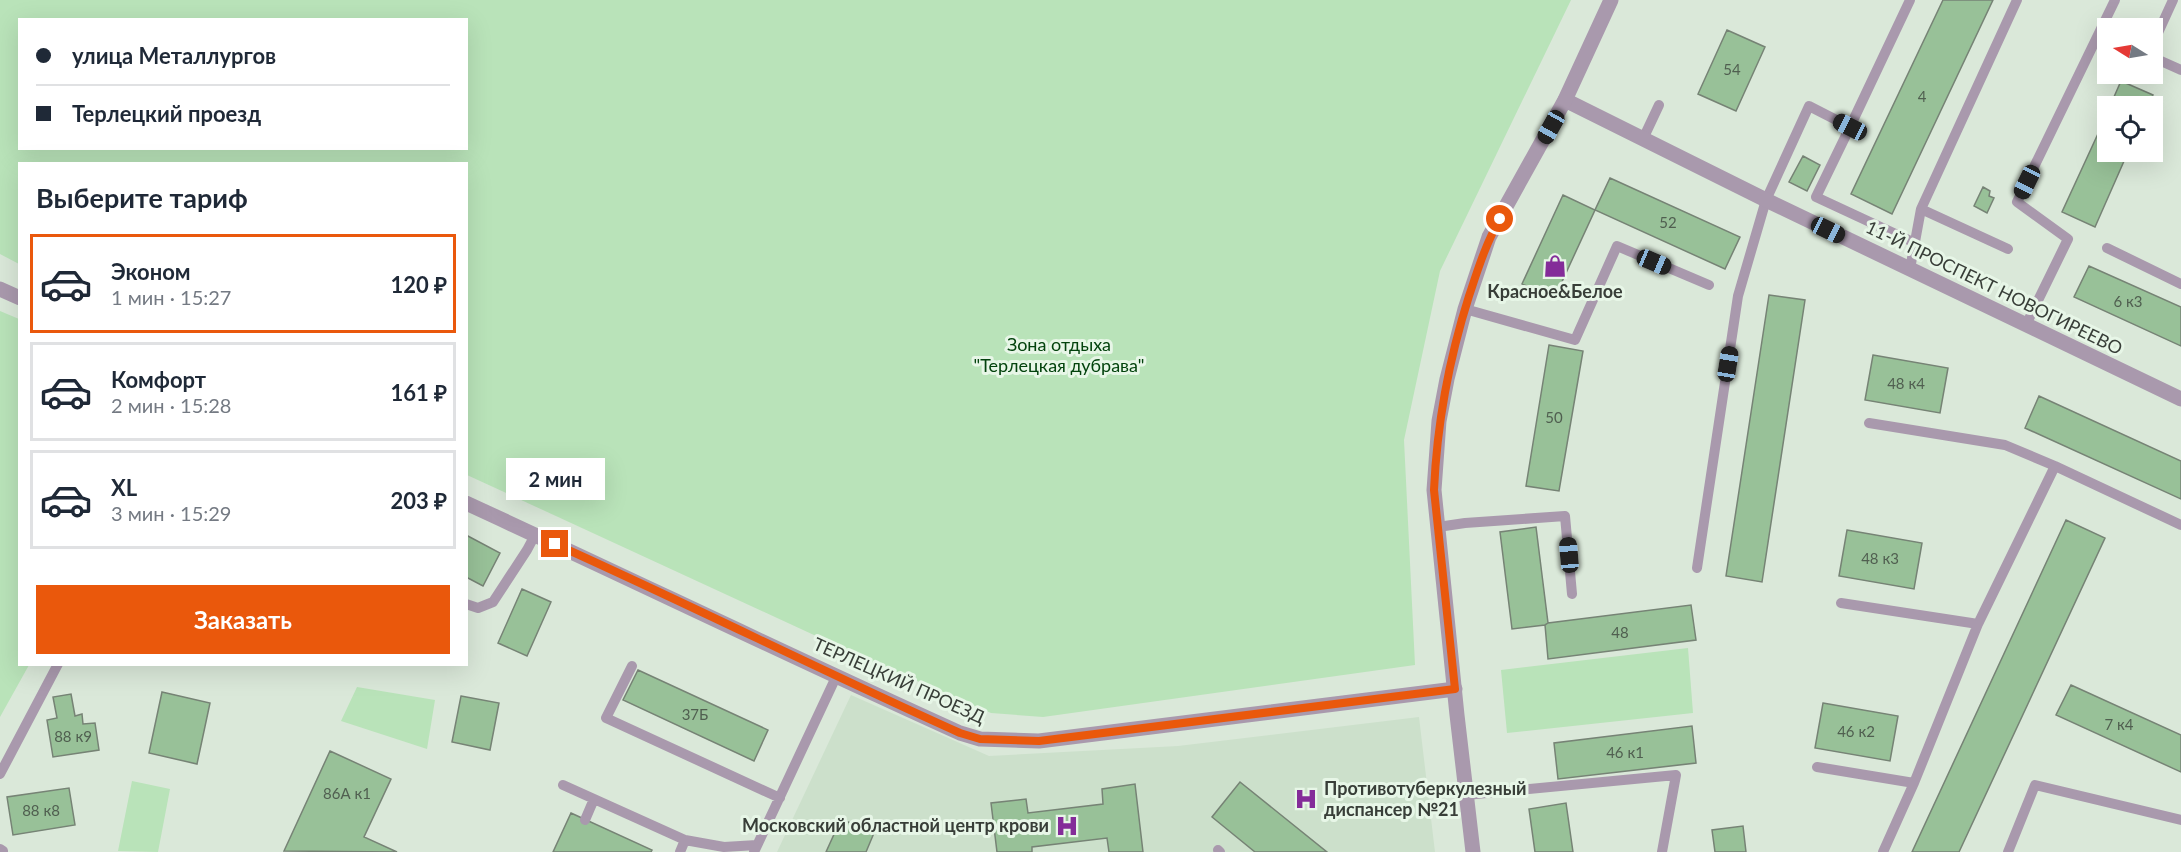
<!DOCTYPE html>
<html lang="ru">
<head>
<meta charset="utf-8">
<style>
	body { margin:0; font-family:Lato,sans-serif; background:#f6f6f7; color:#1f2937; height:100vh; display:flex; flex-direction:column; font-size:22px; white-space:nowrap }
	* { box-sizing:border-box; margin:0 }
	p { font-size:20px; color:#747a83 }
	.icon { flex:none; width:33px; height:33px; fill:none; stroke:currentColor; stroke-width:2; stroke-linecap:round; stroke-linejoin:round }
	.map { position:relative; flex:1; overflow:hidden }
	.panel { position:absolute; left:18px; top:162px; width:450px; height:504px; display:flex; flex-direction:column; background:#fff; border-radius:0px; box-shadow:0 6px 24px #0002 }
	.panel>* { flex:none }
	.banner { position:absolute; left:18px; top:18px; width:450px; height:132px; border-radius:0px; box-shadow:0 6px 24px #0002; display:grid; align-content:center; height:132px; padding:0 18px; background:#fff }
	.needle { width:39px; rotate:281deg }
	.fabs { position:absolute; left:2097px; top:18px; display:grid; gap:12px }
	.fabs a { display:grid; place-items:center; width:66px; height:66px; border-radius:0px; background:#fff; box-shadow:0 6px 24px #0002; font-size:30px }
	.end { position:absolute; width:27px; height:27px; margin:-14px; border:8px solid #ea580c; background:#fff; box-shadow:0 0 0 3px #fff }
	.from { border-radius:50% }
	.bubble { position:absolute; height:42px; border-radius:0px; background:#fff; box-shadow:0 6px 24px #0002; font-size:20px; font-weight:700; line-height:42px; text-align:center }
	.car { position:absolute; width:18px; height:36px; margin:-18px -9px; border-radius:8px; box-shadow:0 0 4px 2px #0007; background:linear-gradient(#222 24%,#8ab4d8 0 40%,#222 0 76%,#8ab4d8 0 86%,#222 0) }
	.banner b { display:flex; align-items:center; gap:21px; height:57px; font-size:22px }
	.banner b+b { border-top:2px solid #e0e1e3 }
	.banner i { width:15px; height:15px; background:#1f2937 }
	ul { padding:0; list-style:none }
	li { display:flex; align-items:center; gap:18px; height:99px; margin:0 12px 9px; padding:0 6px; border:3px solid #e0e1e3; border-radius:0px }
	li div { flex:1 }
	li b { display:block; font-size:22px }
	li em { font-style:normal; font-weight:700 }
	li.active { border-color:#ea580c }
	li>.icon { width:54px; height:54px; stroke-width:1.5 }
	h2 { padding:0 18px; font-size:27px; line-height:72px }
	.cta { display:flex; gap:12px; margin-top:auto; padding:12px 18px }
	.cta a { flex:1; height:69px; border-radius:0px; background:#ea580c; color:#fff; font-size:24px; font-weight:700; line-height:69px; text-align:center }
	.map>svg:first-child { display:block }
	.built { fill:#cce0cb }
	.green { fill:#b9e3b9; fill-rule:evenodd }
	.building { fill:#98c198; stroke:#768375; stroke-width:1.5 }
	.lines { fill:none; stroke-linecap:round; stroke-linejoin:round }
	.service { stroke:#a999ad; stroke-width:10 }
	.minor { stroke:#a999ad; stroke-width:15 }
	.tertiary { stroke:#a999ad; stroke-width:15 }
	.route { stroke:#ea580c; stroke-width:8 }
	.labels { text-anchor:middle; stroke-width:6; stroke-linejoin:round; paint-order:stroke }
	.number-label { font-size:15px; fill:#505f50 }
	.street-label { font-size:18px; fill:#383e38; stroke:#e7f6e7 }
	.poi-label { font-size:18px; font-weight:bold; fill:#383e38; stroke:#e7f6e7 }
	.park-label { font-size:18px; fill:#03430d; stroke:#e7f6e7 }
</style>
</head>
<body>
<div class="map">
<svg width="2181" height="852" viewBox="0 0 2181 852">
	<rect width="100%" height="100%" fill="#dae8d9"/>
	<!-- built -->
	<path class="built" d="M851,695l138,61 189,-10 241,-29 16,135h-658z"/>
	<!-- green -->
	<path class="green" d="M0,0h1571l-131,271 -36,169 11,225 -372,52 -52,-4 -136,-59 -388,-179 -1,-311h-446l-1,100 -19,-10zM20,20h446v128h-446z
		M0,311l19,8 1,345 9,1 -29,52z
		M1688,648l5,65 -186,20 -6,-63z
		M357,687l78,13 -8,49 -86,-28z
		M132,781l38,8 -12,63 -40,-1z"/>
	<!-- building -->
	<path class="building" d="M1943,0h50l-101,214 -41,-20z
		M1727,30l38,17 -29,64 -38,-17z
		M2121,81l32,14 -5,11h-38z
		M2108,112v40h20l-33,75 -33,-15z
		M1803,156l17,9 -13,26 -18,-9z
		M1610,178l130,59 -15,32 -130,-59z
		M1983,187l7,4 -1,5 5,2 -7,15 -13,-7z
		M1563,195l32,15 -41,89 -32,-15z
		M2089,266l92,41v39l-107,-49z
		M1769,295l36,5 -43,282 -36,-6z
		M1549,345l34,6 -24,140 -33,-5z
		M1873,355l75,13 -8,45 -75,-13z
		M2039,396l142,65v38l-156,-71z
		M2066,520l39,18 -146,314h-47z
		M1536,527l12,96 -3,2 -33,4 -12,-97z
		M1847,530l75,13 -8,46 -75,-13z
		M466,535l34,18 -17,33 -17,-9z
		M522,589l29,13 -24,54 -29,-13z
		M1691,605l5,35 -148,19 -3,-34 3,-2z
		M638,670l130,60 -14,31 -131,-61z
		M2071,685l110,50v37l-125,-57z
		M162,692l48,11 -13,61 -48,-11z
		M71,694l4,22 7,-2 1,10 12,-1 4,27 -46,7 -6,-37 10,-2 -4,-21z
		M461,696l38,7 -9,47 -38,-8z
		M1823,703l75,13 -8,45 -75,-13z
		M1692,726l4,37 -138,16 -4,-36z
		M330,751l61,28 -27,58 33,15 -113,-1z
		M1240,782l87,70h-72l-43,-35z
		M1135,784l8,68h-34l-2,-14 -75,9v5h-35l-6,-49 35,-4 2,14 75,-9 -1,-15z
		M69,788l6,37 -62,10 -6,-38z
		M1566,803l7,49h-38l-6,-43z
		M571,813l81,37 -1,2h-98z
		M841,819l33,14 -8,19h-40z
		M1743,826l3,26h-31l-3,-22z"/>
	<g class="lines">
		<!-- service -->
		<path class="service" d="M2152,46l21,-46
			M2152,57l29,13
			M1850,127l-34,70 99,46
			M1643,139l16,-34
			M2107,248l74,36
			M2008,249l-87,-40 96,-209
			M1910,269l11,-60
			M1465,309l110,31 42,-94 92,39
			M2026,325l42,-86 -51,-37 98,-202
			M1869,423l136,22 50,21
			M1438,527l27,-4 100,-7 7,78
			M1697,568l41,-272 28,-96 43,-94 41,21 60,-127
			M1841,603l137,21
			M466,604l12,4 15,-6 34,-52 8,-15
			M632,666l-26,52 174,80
			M1817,767l97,16
			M0,774l58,-110
			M563,785l122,55 -5,12
			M1466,795l210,-20 -14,77
			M585,820l9,-21
			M685,840l39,7 33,-2
			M0,849l3,2
			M1218,850l2,2
			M754,852l82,-175
			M1883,852l31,-69 64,-159 77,-158 126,59
			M2008,852l27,-67 146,35"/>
		<!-- minor -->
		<path class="minor" d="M1565,100l201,100 415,199
			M0,289l20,9
			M466,503c165,76 328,155 494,230l20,6 59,2 416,-52"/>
		<!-- tertiary -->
		<path class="tertiary" d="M1473,852l-16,-137 -23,-225 5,-69 8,-42 18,-70 24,-72 76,-137 46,-100"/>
	</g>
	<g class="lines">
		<!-- route -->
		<path class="route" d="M555,544c136,61 269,128 405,189l20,6 59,2 416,-52 -21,-199c3,-67 15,-131 35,-194 9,-27 17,-53 31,-77"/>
	</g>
	<!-- icons -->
	<defs>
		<g id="shop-bare" transform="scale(1.8)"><path d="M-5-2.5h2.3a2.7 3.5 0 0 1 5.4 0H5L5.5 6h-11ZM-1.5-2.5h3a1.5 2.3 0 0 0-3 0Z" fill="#842c99" stroke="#e7f6e7" stroke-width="2.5" paint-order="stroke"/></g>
		<g id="hospital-bare" transform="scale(1.8)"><path d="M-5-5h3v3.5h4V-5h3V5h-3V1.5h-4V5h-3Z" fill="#842c99" stroke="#e7f6e7" stroke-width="2.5" paint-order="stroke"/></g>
	</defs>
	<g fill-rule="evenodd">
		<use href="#shop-bare" x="1555" y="266"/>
		<use href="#hospital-bare" x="1306" y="799"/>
		<use href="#hospital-bare" x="1067" y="826"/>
	</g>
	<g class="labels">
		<!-- number labels -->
		<g class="number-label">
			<text x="1732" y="75">54</text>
			<text x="1922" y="102">4</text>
			<text x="1668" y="228">52</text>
			<text x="2128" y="307">6 к3</text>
			<text x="1906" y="389">48 к4</text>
			<text x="1554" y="423">50</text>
			<text x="1880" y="564">48 к3</text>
			<text x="1620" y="638">48</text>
			<text x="695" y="720">37Б</text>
			<text x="2119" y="730">7 к4</text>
			<text x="1856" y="737">46 к2</text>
			<text x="73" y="742">88 к9</text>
			<text x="1625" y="758">46 к1</text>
			<text x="347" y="799">86А к1</text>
			<text x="41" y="816">88 к8</text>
		</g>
		<!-- street labels -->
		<g class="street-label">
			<text transform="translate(1994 288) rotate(26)" y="6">11-Й ПРОСПЕКТ НОВОГИРЕЕВО</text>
			<text transform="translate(899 681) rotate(24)" y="6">ТЕРЛЕЦКИЙ ПРОЕЗД</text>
		</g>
		<!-- poi labels -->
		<g class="poi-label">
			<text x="1555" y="298">Красное&amp;Белое</text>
			<text x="1324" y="795" text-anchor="start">Противотуберкулезный<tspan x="1324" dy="21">диспансер №21</tspan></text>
			<text x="1049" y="832" text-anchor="end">Московский областной центр крови</text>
		</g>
		<!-- park labels -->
		<g class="park-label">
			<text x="1059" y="351">Зона отдыха<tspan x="1059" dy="21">"Терлецкая дубрава"</tspan></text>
		</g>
	</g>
</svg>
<div class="fabs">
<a><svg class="needle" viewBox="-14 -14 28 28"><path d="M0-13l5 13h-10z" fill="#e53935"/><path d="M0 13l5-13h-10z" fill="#747a83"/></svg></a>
<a><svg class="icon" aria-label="locate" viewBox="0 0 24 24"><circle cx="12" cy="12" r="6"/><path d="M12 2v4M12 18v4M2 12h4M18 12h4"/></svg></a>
</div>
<i class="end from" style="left:1500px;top:219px"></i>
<i class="end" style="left:555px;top:544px"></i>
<div class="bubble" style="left:506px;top:458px;width:99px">2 мин</div>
<i class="car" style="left:1551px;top:127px;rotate:209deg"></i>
<i class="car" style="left:1850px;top:127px;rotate:297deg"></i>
<i class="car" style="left:2027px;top:182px;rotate:206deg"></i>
<i class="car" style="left:1828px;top:230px;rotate:116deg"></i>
<i class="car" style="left:1654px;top:262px;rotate:113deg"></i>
<i class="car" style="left:1728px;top:364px;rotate:9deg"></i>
<i class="car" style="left:1569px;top:555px;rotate:355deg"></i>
<div class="banner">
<b><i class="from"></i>улица Металлургов</b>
<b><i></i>Терлецкий проезд</b>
</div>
<section class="panel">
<h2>Выберите тариф</h2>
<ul>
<li class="active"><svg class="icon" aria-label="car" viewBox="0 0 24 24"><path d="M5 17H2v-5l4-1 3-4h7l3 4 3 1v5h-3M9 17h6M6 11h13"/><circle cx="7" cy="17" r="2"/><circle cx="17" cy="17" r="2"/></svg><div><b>Эконом</b><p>1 мин · 15:27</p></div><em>120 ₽</em></li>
<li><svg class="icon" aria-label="car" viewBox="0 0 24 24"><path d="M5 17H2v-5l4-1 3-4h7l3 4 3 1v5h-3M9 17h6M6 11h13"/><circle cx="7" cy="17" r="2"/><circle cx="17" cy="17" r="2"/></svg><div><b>Комфорт</b><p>2 мин · 15:28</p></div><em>161 ₽</em></li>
<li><svg class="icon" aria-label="car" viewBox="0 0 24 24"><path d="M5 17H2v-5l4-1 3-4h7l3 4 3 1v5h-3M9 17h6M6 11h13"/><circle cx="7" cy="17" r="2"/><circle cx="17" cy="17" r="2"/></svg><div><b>XL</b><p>3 мин · 15:29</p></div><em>203 ₽</em></li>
</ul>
<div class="cta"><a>Заказать</a></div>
</section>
</div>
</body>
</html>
